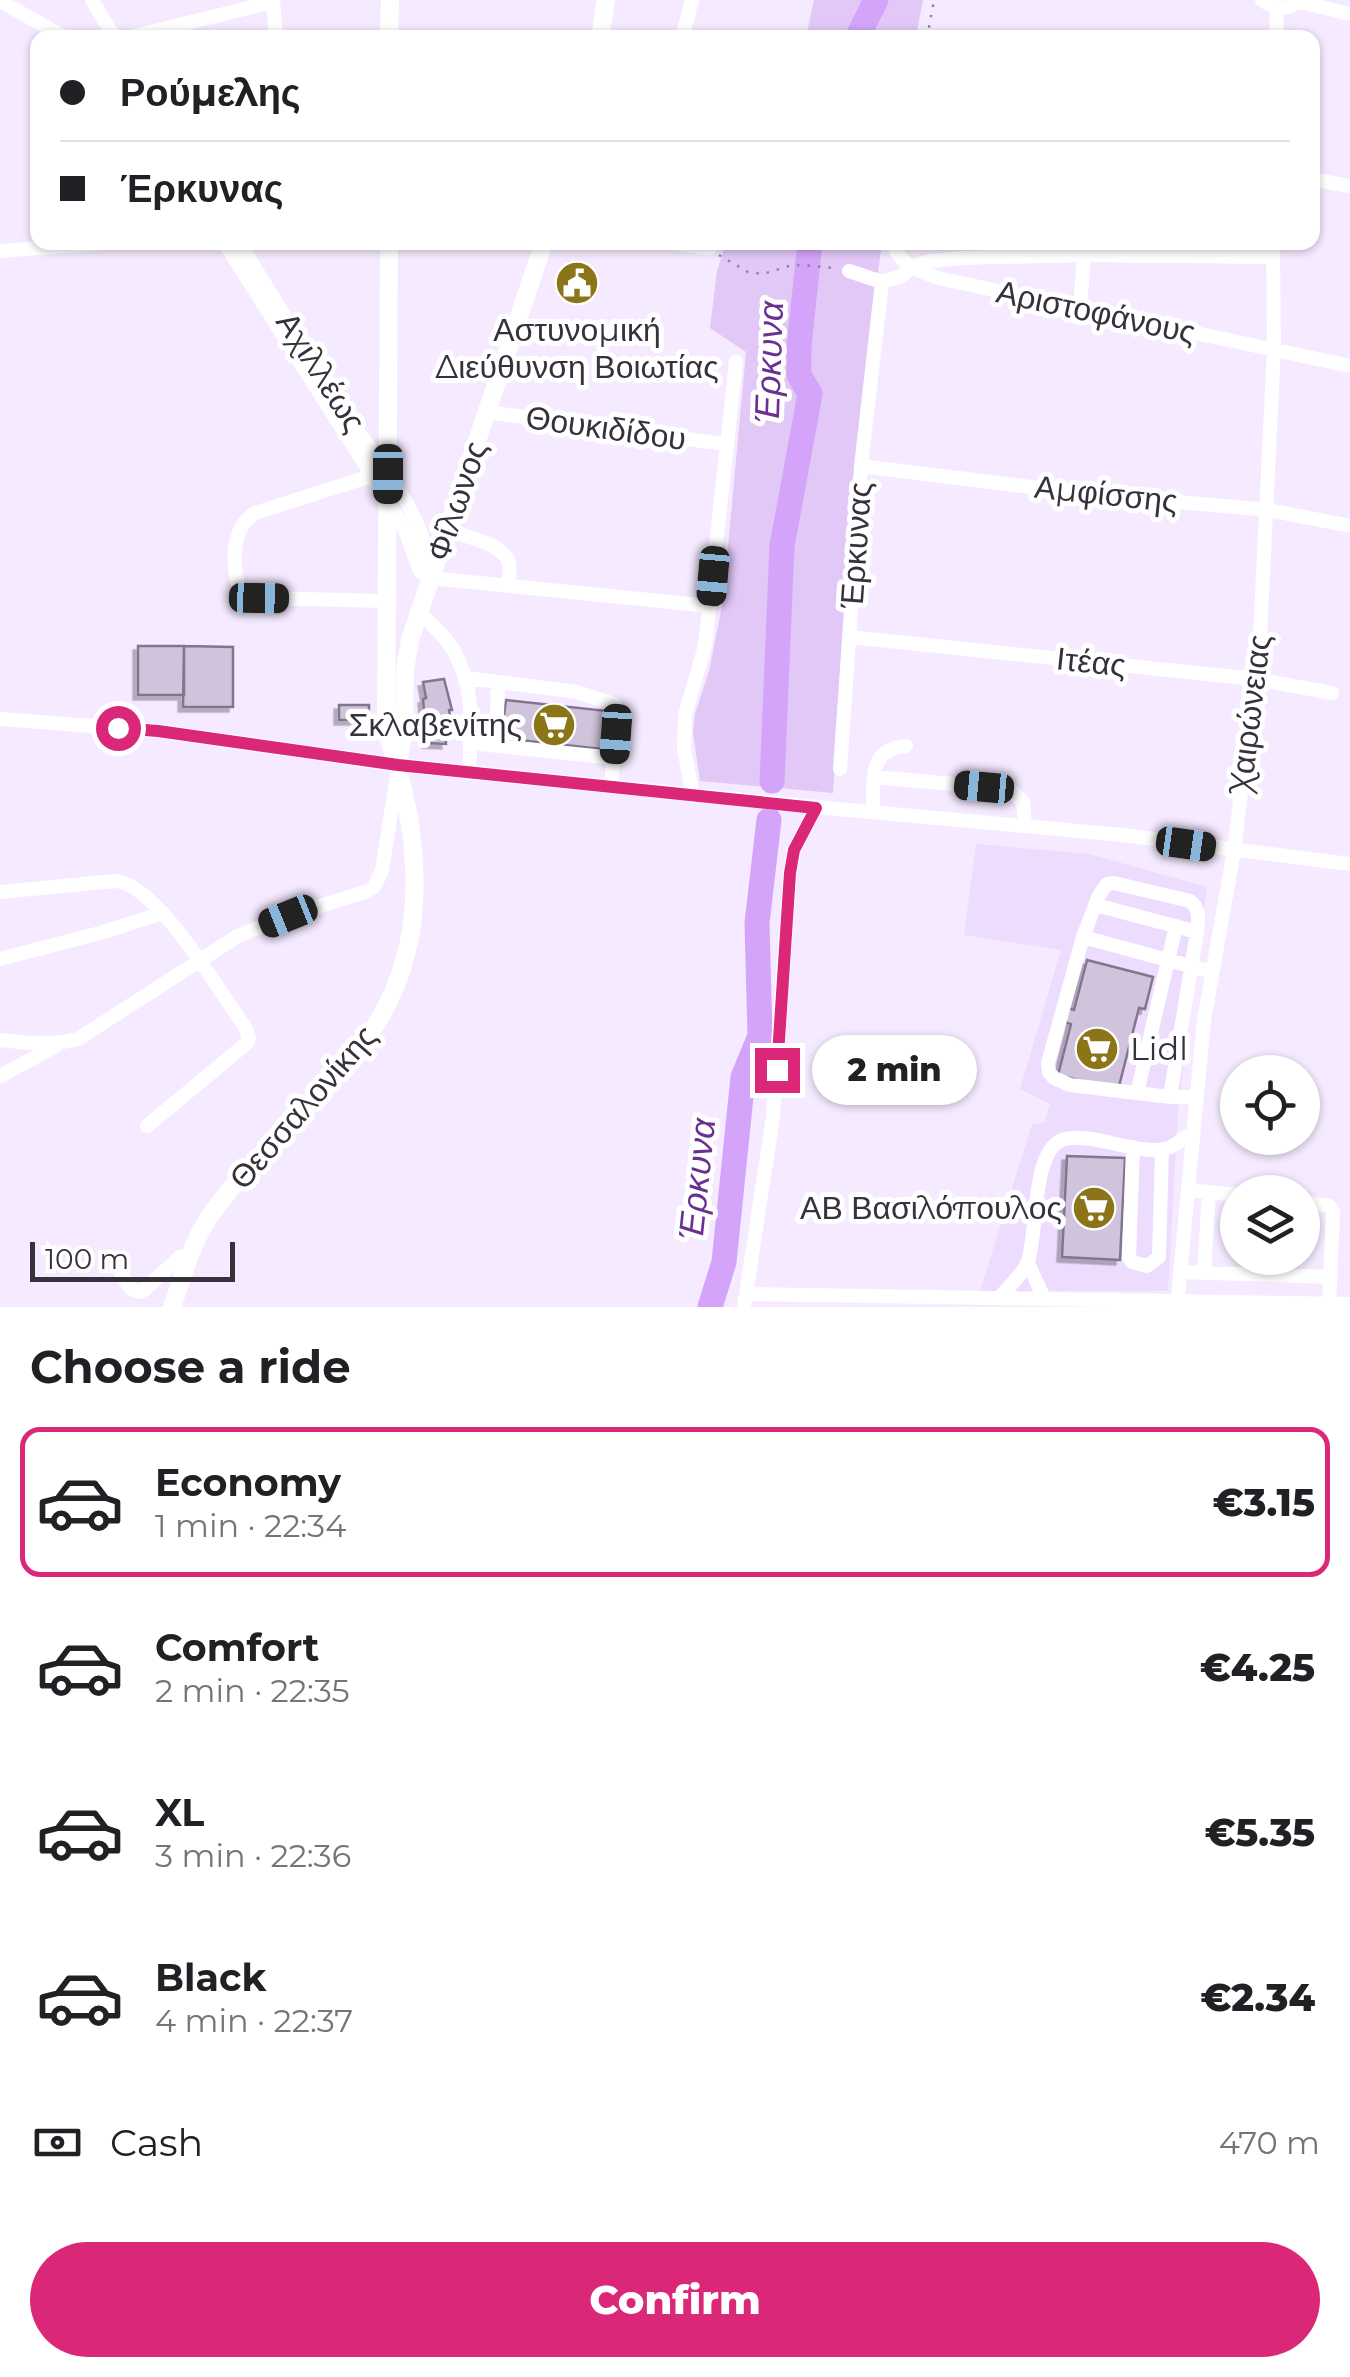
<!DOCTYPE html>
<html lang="en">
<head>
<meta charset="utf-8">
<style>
	body { margin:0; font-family:Montserrat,sans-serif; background:#f2f2f2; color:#202124; height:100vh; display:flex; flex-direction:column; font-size:38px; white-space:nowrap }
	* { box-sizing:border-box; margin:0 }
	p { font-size:32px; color:#757577 }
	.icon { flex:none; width:55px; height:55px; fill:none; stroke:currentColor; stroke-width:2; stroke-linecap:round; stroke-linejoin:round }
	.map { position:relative; height:1307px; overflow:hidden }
	.sheet { display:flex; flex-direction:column; background:#fff; flex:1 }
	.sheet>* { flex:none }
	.banner { position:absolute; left:30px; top:30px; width:1290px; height:220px; border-radius:20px; box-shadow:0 2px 8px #0004; display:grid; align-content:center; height:220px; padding:0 30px; background:#fff }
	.controls { position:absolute; left:1220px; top:1055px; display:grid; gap:20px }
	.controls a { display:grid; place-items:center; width:100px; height:100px; border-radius:50%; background:#fff; box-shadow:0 2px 8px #0004; font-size:50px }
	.scale { position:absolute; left:30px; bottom:25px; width:205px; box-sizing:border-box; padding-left:10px; border:5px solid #36313b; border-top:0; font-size:28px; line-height:35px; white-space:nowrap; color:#36313b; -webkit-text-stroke:8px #fff; paint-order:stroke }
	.end { position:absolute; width:45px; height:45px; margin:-22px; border:12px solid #db2777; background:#fff; box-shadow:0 0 0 5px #fff }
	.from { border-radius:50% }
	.bubble { position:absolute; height:70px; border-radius:35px; background:#fff; box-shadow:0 2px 8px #0004; font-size:32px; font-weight:800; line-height:70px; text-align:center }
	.car { position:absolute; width:30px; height:60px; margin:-30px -15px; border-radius:12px; box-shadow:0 0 8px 2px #0007; background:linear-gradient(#222 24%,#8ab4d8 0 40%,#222 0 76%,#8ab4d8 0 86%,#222 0) }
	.banner b { display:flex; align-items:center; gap:35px; height:95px; font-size:38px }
	.banner b+b { border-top:2px solid #e0e0e0 }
	.banner i { width:25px; height:25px; background:#202124 }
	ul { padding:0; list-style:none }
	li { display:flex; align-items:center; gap:30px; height:150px; margin:0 20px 15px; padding:0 10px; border:5px solid transparent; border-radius:20px }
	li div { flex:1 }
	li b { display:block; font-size:38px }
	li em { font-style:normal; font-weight:800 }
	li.selected { border-color:#db2777 }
	li>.icon { width:90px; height:90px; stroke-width:1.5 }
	h2 { padding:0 30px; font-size:45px; line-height:120px }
	.pay { display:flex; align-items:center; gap:25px; height:110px; padding:0 30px; font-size:38px }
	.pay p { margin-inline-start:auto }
	.button { display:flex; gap:20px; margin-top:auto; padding:20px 30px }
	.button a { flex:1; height:115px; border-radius:60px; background:#db2777; color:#fff; font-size:40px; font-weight:800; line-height:115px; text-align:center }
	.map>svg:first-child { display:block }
	.built { fill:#eddcfd }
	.green { fill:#e1c8f7 }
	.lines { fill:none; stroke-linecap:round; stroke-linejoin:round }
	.river { stroke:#d3a4f9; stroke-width:25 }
	.building { fill:#d0c3dc; stroke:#82768e; stroke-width:2.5; filter:url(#shadow) }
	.path { stroke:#8f8797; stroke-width:2.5; stroke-dasharray:2.5 8; stroke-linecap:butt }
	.minor { stroke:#fff; stroke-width:14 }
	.major { stroke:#fff; stroke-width:18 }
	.route { stroke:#db2777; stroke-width:12 }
	.labels { text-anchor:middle; stroke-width:10; stroke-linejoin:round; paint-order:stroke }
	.street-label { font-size:32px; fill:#36313b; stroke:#fff }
	.poi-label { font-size:32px; fill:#36313b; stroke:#fff; text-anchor:end }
	.water-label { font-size:35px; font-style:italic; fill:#6a3192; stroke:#fff }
</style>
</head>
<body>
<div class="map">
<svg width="1350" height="1307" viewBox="0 0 1350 1307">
	<defs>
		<filter id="shadow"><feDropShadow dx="-4.5" dy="4.5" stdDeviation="0" flood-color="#0004"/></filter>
	</defs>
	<rect width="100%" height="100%" fill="#f5eaff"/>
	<!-- built -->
	<path class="built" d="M1253,242v9l-182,-2v-6z
		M976,844l113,10 118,33 -29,221 -10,183h-188l52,-167 12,-1 6,-19 -30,-15 41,-139 -97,-15z"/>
	<!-- green -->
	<path class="green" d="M814,0h109l-7,37h-110z
		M726,243h156c-26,182 -38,366 -49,550l-133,-12 -7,-48 2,-19 14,-43 14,-70 23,-249 -36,-24 7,-57z"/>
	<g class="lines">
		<!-- river -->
		<path class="river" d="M857,38l19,-38
			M772,781l10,-235 28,-152 -11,-19v-29l11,-104
			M710,1307l14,-45 19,-185 17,-41 -3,-113 12,-103"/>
	</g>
	<!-- building -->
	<path class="building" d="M138,646h46v49h-46z
		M184,646l49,1v60h-50z
		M444,679l8,31h-3l2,12h-3l3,14h-6l1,8 -19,-1 -4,-44 3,-1 -3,-16z
		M506,700l101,11 -5,38 -101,-11z
		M339,705h30v15h-30z
		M1087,960l66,17 -8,32 -6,-1 -21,82 -60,-15 13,-51 -10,-3 4,-14 9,3z
		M1067,1156l58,2 -5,102 -58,-3z"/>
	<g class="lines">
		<!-- path -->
		<path class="path" d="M927,38l7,-38
			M719,255l29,17 15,2 26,-8 12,-1 33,3"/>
		<!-- minor -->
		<path class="minor" d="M92,0l23,38
			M273,0l3,38
			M1262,0c13,10 27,10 40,0
			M0,1l66,37
			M1300,2l50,12
			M126,38l147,-36
			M682,38l10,-38
			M1276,38l1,-30
			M1312,179l38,7
			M224,242l164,259 17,29 15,41 11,7
			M239,242c35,57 70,114 106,170 32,50 80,99 85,161
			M665,242l45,6
			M894,242c3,22 25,29 44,36l412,88
			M0,251l120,-9
			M849,271l33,11 20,-6 9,-9 20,-6 30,-3 123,-3 189,2
			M1080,309l4,-54
			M487,412l238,32
			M861,466l227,28 180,16 82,16
			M371,476l-116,37c-25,16 -23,53 -15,78l9,6 10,1 129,3
			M447,530c18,7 52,12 61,30 3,7 1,18 1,25
			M431,578l279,28
			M420,612c10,11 24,23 32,36 24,40 19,80 17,125
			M850,637l405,42 77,14
			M467,678l110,14 37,12 3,7 -6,76
			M0,719l158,12 240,34 418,42 306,28 228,29
			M470,743l144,15
			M496,746l2,-64
			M840,769l21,-303 21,-184
			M874,777l136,12 13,13 2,23
			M693,796l-9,-47 1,-34 20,-69 31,-284
			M873,811c1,-30 -6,-62 33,-65
			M0,892l115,-11c42,2 105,112 130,146l4,11 -2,5 -100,83
			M1096,905l101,27
			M1083,937l16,-42 8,-11 7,-1 76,18c11,8 8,20 7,31l-27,165
			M0,959l100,-26 63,-20
			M0,1040c27,3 51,6 78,-1l160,-103 50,-20 77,-24 9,-5 8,-16 15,-96
			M0,1076l56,-30
			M1137,1093l39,-167
			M1195,1097h-25l-100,-12 -16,-7 -5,-6 -1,-9 35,-126 129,35
			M1133,1147l-4,110 3,5 15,4 12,-9 3,-108
			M1188,1190l50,5
			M1302,1202l27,4 4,6 -4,92
			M1028,1263l16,35
			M1180,1272l151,5
			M1204,1272l5,-80
			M121,1274l9,14 9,4 5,-2 36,-33 10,-1
			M747,1294l603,10
			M1000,1297c8,-10 24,-24 28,-36 10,-29 3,-114 37,-122 26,-7 72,16 100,10 9,-2 19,-11 27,-16
			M744,1307l29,-190 17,-244 4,-23 22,-43
			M1177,1307l27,-287 30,-169 26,-216 14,-286 -1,-107"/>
		<!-- major -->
		<path class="major" d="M389,38l1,-38
			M600,38l6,-38
			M398,764l6,-33 1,-62 5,-29 134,-398
			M172,1307c10,-28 18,-59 34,-85 26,-41 68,-79 101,-114 29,-31 61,-65 80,-103 44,-86 29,-187 -1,-275l3,-488"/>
	</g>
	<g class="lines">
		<!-- route -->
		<path class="route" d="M118,728l40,3 240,34 418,43 -22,42 -4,23 -13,197"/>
	</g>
	<!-- icons -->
	<defs>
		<g id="civic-disc" transform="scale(2.25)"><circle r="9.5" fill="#8c7518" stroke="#fff"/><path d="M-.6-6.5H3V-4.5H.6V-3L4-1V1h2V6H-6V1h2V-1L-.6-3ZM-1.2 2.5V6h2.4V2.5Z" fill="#fff"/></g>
		<g id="supermarket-disc" transform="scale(2.25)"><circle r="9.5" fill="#8c7518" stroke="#fff"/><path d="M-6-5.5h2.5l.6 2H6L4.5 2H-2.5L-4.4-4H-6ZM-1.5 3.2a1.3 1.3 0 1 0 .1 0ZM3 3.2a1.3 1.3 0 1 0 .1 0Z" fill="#fff"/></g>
	</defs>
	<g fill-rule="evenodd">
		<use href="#civic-disc" x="577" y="283"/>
		<use href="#supermarket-disc" x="554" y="725"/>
		<use href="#supermarket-disc" x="1097" y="1049"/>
		<use href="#supermarket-disc" x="1094" y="1208"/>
	</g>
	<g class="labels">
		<!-- street labels -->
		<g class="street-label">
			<text transform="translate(1096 312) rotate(12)" y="11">Αριστοφάνους</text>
			<text transform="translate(321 372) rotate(57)" y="11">Αχιλλέως</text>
			<text transform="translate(606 428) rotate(8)" y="11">Θουκιδίδου</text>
			<text transform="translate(1106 494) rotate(6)" y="11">Αμφίσσης</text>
			<text transform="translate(457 501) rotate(-71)" y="11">Φίλωνος</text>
			<text transform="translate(856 545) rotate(-86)" y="11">Έρκυνας</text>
			<text transform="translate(1091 662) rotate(6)" y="11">Ιτέας</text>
			<text transform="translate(1250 713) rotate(-83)" y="11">Χαιρώνειας</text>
			<text transform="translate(303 1107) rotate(-49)" y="11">Θεσσαλονίκης</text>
		</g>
		<!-- poi labels -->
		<g class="poi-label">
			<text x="577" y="341" text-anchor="middle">Αστυνομική<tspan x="577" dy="37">Διεύθυνση Βοιωτίας</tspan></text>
			<text x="522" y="736">Σκλαβενίτης</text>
			<text x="1130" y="1060" text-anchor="start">Lidl</text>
			<text x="1062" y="1219">ΑΒ Βασιλόπουλος</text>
		</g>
		<!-- water labels -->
		<g class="water-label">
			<text transform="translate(769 362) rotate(-88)" y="12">Έρκυνα</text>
			<text transform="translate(697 1179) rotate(-84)" y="12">Έρκυνα</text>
		</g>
	</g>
</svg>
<div class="controls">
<a><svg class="icon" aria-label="locate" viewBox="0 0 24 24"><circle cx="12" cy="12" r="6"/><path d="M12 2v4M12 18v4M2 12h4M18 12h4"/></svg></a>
<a><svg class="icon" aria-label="layers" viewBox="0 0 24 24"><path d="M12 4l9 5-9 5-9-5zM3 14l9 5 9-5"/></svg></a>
</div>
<div class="scale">100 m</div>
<i class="end from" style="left:118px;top:728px"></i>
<i class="end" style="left:777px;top:1070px"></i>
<div class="bubble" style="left:812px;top:1035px;width:165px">2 min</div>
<i class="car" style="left:388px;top:474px;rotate:180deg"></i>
<i class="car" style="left:713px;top:576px;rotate:185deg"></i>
<i class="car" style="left:259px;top:598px;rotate:91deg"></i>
<i class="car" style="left:616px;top:734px;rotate:184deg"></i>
<i class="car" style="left:984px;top:787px;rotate:275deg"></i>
<i class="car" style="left:1186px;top:844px;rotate:98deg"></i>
<i class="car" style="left:288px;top:916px;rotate:248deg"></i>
<div class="banner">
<b><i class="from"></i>Ρούμελης</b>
<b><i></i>Έρκυνας</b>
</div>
</div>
<section class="sheet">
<h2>Choose a ride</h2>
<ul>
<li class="selected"><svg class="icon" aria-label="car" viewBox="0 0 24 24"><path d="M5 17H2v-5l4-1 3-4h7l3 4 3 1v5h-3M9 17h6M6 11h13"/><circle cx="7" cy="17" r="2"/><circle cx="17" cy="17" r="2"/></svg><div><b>Economy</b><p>1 min · 22:34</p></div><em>€3.15</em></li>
<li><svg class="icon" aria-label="car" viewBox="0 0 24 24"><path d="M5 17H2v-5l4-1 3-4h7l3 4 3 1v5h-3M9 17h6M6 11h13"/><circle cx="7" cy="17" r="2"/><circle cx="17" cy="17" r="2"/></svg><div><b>Comfort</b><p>2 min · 22:35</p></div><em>€4.25</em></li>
<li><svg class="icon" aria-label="car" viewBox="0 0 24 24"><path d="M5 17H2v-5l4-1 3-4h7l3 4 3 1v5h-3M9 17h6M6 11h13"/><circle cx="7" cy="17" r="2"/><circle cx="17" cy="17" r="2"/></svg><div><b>XL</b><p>3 min · 22:36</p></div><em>€5.35</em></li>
<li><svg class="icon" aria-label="car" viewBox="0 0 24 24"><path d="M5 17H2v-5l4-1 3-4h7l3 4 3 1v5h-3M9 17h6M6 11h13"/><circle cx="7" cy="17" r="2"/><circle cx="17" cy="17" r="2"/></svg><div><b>Black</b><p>4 min · 22:37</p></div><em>€2.34</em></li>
</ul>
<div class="pay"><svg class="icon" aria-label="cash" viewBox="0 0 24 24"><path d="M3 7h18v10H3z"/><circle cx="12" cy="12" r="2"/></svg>Cash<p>470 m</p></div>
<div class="button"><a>Confirm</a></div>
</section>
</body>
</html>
